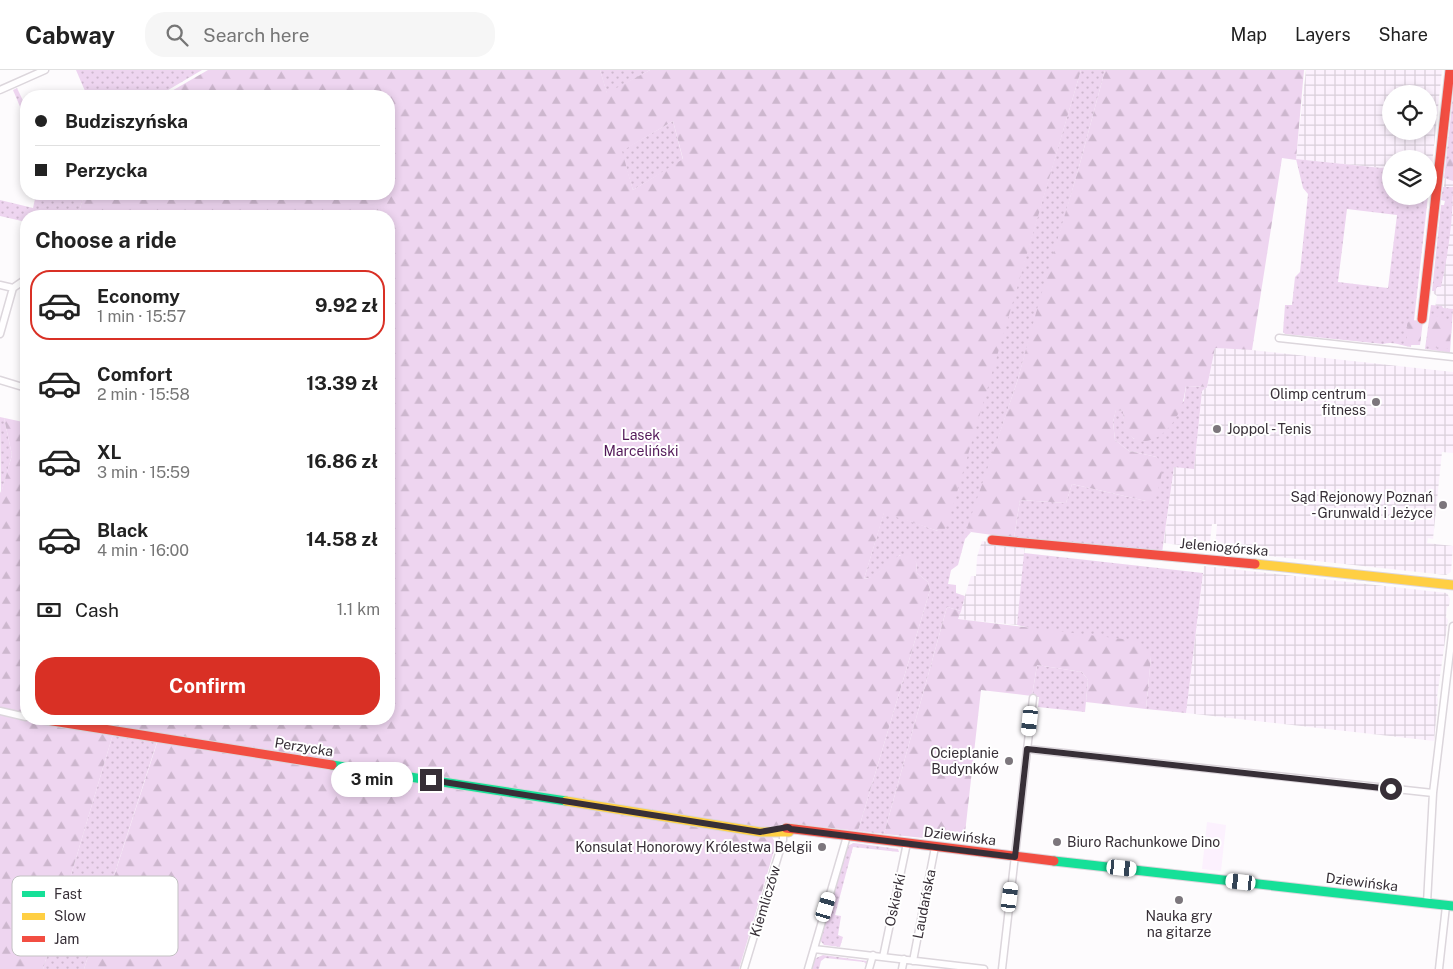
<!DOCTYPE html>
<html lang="en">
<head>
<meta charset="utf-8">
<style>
	body { margin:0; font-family:"Public Sans",sans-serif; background:#f6f6f6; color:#222; height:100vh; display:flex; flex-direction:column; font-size:19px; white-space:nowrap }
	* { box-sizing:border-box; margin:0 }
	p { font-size:16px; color:#767676 }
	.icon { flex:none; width:28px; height:28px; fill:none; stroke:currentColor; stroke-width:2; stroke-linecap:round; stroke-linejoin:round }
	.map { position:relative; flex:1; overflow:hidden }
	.sheet { position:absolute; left:20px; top:140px; width:375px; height:515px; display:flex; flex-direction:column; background:#fff; border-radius:20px; box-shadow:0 2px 8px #0003 }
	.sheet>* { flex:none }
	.hud { position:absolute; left:20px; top:20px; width:375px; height:110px; border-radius:20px; box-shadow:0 2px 8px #0003; display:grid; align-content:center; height:110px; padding:0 15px; background:#fff }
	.tools { position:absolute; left:1382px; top:15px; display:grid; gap:10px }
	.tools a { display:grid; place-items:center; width:55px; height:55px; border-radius:50%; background:#fff; box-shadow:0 2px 8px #0003; font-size:25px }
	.end { position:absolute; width:22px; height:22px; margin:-11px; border:6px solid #372f37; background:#fff; box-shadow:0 0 0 2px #fff }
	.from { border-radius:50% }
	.bubble { position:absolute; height:35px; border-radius:18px; background:#fff; box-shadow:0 2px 8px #0003; font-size:16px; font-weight:700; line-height:35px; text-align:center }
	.car { position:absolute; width:15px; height:30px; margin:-15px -8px; border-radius:6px; box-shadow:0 0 4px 1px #0007; background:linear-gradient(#fff 24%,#345 0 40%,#fff 0 76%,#345 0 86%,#fff 0) }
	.hud b { display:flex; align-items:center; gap:18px; height:48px; font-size:19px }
	.hud b+b { border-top:1px solid #e0e0e0 }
	.hud i { width:12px; height:12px; background:#222 }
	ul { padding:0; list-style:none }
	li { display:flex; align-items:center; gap:15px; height:70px; margin:0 10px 8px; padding:0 5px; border:2px solid transparent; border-radius:20px }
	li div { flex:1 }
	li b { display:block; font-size:19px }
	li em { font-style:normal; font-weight:700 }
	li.selected { border-color:#d93025 }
	li>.icon { width:45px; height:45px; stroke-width:1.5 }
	h2 { padding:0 15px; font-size:22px; line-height:60px }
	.pay { display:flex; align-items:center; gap:12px; height:55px; padding:0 15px; font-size:19px }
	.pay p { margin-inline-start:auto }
	.cta { display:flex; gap:10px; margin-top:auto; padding:10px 15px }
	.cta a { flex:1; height:58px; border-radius:20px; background:#d93025; color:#fff; font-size:20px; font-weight:700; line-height:58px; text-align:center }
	header { display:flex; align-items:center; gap:30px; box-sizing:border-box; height:70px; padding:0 25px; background:#fff; border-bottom:1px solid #e0e0e0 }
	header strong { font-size:24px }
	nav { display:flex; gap:28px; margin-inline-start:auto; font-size:18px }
	.search { width:350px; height:45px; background:#f6f6f6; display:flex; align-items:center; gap:12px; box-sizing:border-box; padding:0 18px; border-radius:20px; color:#767676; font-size:19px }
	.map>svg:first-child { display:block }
	.built { fill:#fcf1fe }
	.industrial { fill:url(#industrial-grid); fill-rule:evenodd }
	.grass { fill:url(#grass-dots); fill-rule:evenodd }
	.forest { fill:url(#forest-firs); fill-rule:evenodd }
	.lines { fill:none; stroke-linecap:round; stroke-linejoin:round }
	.street-casing { stroke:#dcd6dc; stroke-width:9 }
	.fast-casing { stroke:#dcd6dc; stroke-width:11 }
	.slow-casing { stroke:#dcd6dc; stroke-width:11 }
	.jam-casing { stroke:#dcd6dc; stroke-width:11 }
	.street { stroke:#fffeff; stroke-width:6 }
	.fast { stroke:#16e098; stroke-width:9 }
	.slow { stroke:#ffcf43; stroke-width:9 }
	.jam { stroke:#f24e42; stroke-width:9 }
	.route { stroke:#372f37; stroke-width:6 }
	.poi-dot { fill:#7c767c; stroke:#fff; stroke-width:2 }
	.labels { text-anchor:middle; stroke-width:4; stroke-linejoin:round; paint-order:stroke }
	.poi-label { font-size:14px; fill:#372f37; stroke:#fff; text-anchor:end }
	.park-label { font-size:14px; fill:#531a59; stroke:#fff }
	.street-label { font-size:14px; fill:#372f37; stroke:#fff }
	.key { fill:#fff; stroke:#c3c1c3; stroke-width:1 }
	.key-label { font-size:14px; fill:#372f37 }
</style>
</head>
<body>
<header>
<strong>Cabway</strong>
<div class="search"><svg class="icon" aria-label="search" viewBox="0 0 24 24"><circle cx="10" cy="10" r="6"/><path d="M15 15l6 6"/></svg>Search here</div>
<nav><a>Map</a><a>Layers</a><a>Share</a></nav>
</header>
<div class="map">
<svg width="1453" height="899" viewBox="0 0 1453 899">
	<defs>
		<pattern id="industrial-grid" width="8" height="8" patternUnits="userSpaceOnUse" patternTransform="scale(1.25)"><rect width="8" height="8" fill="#fcf1fe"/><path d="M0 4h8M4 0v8" fill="none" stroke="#d9cfda"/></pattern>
		<pattern id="grass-dots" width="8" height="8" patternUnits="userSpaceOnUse" patternTransform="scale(1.25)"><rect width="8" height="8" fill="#eed5f0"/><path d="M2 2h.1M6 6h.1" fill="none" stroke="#cdb7ce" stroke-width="1.8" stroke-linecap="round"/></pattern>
		<pattern id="forest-firs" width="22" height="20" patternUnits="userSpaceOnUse" patternTransform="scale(1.25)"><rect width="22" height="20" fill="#eed5f0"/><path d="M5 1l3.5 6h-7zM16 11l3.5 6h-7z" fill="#cdb7ce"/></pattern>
	</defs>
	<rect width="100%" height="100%" fill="#fdfbfd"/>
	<!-- built -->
	<path class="built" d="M1207,752l19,3 -5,46 -19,-2z"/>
	<!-- industrial -->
	<path class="industrial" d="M1306,0h136l-11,104h-2v-15h-38v10l-95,-10zM1391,24h38v37h-38z
		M1445,105l8,1v134l-18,-1 2,-13 -4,-3 9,-86h3l1,-7 -3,-1z
		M1215,278l37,2 201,22v81l-11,-1 -9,87 -5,-1 -1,5 26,3 -2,26 -5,3 -231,-25 2,-26h-5l-3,25 -45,-6 10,-77 20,2 8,-77 5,-4z
		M982,471l12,2 4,3 8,1 19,-1 -8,79 -59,-6 13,-43h5l1,-19z
		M1204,496l243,27 3,6 -1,7 -2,1 -1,10 2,3 -11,77 1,2 -4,42 -248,-28z"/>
	<!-- grass -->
	<path class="grass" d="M76,0h126l-44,26h-76l3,-5z
		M600,0h50l-43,24z
		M1081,0h24l-26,97 -62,215 -49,146 3,4 -6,7 -7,26 -7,5 -3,14 8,1v8l9,3 -4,15 -14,-4 -63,227 -26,-3 72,-241 -2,-8 -11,-9 -1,-11 -16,-7 -27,22 -9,2 20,-67 54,19 52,-154z
		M17,18l9,19v14l-13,-31z
		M1453,26v85l-9,-3z
		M673,51l10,39 -50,30 -12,-39z
		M1296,89l95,10v27h37l-17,151c-10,-1 -17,-6 -28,-3l-98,-10 -2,-2 2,-27h7l3,-28 5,-5 8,-78 -5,-6zM1347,139l50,6 -9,73 -50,-6z
		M1443,117h10c0,33 -5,68 -12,100h-4l-2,4h-3l9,-86h3l1,-4 -4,-1z
		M36,124h48l-6,22h-52v6l-26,-6v-16l33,8z
		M1431,235l11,1 1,2 10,1 -3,43 3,1 -28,-4z
		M1186,316l21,1 -5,4 -8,78 -20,-2 -12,86 -148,-15 6,-38 46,3 6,-19 74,17 11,-44 -28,-6 -14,-11 -2,-18 3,-13 7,2c1,12 3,19 11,28l50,-38z
		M0,347l4,1 8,37 -11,39z
		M1024,483l179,20 -17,140 -40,-4 5,-52 -134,-32z
		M1037,595l45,7 6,8 -3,32 -47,-5 1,-10 -7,-1z
		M113,664l44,8 -73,227h-41z
		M854,773l44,6 1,3 -46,-5 -18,68 6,1 -3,19 5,2 -3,10 -16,-2 -4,-5 27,-94z
		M823,885l44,6 -1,3 -2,-2 -39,-4 -4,3 -2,8h-8l3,-10z"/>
	<!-- forest -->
	<path class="forest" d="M208,0h392l7,23 43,-23h431l-133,453 -3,6 -7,2 -54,-18 -20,66c18,-2 30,-31 48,-24l4,7 1,11 11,9 2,8 -72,241 -71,-8 -13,4 -2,10 4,7 -37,125h-655l73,-226 -44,-9 -70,235h-43v-478l1,2 11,-38 -8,-37 -4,-1 23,5 3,-12v309h363v-503h-311l6,-22h305v-98h-226zM673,51l10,38 -50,31 -11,-39z
		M1105,0h199l-8,90 -14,-2 -30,192 -37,-2 -8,39 -21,-1c-2,11 -3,21 -9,30 -16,30 -53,39 -54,-5l-7,-1 -3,12 2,18 14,11 28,6 6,11 -6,27 -11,6 -74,-17 -6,19 -46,-3 -6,38 -43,-6 -4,-4 50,-146 22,-80 40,-135z
		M1450,87l3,1v17h-7l1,-14z
		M1439,246l9,4 4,4 -3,25 -23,-3 4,-29z
		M1410,250l13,1 -3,24h-13v-22z
		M947,537l14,4 -3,8 181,22 12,16 -5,52 -60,-7 2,-22 -6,-8 -45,-7 -5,31 -51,-6 -17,152 -80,-8z"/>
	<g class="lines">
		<!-- street casing -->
		<g class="street-casing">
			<path id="street" d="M0,20l45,-20
				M0,215l13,3
				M0,264l13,-46 13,-9
				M1279,268l174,19
				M0,310l26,8
				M0,641l26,6
				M1027,679l406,44
				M1427,833l6,-110 20,-167
				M814,879l170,20
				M883,887l24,-114
				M913,891l22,-114
				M744,899l39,-129v-7
				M808,899l39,-133
				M869,899l4,-14
				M902,899l2,-10
				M1002,899l31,-271
				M1439,899l7,-63"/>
		</g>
		<!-- fast casing -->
		<g class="fast-casing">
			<path id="fast" d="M332,695l234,36
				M1054,791l399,45"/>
		</g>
		<!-- slow casing -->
		<g class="slow-casing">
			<path id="slow" d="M1255,494l198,21
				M566,731l194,31h29l2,-3"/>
		</g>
		<!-- jam casing -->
		<g class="jam-casing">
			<path id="jam" d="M1422,249l28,-249
				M992,470l263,24
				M40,649l292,46
				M786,758l268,33"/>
		</g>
		<!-- street -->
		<use href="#street" class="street"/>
		<!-- fast -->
		<use href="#fast" class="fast"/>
		<!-- slow -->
		<use href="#slow" class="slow"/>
		<!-- jam -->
		<use href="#jam" class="jam"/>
	</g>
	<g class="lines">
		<!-- route -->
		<path class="route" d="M431,710l329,52 28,-5 3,2 224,28 12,-108 364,40"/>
	</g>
	<!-- markers -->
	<g class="poi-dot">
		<circle cx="1376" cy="332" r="5"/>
		<circle cx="1217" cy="359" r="5"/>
		<circle cx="1443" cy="435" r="5"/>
		<circle cx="1009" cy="691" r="5"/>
		<circle cx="1057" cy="772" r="5"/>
		<circle cx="822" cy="777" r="5"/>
		<circle cx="1179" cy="830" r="5"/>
	</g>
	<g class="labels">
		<!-- poi labels -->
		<g class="poi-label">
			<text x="1366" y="329">Olimp centrum<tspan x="1366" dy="16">fitness</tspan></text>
			<text x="1227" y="364" text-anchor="start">Joppol - Tenis</text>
			<text x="1433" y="432">Sąd Rejonowy Poznań<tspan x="1433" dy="16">- Grunwald i Jeżyce</tspan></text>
			<text x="999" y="688">Ocieplanie<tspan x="999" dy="16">Budynków</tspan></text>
			<text x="1067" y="777" text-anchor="start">Biuro Rachunkowe Dino</text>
			<text x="812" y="782">Konsulat Honorowy Królestwa Belgii</text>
			<text x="1179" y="851" text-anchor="middle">Nauka gry<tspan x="1179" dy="16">na gitarze</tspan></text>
		</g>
		<!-- park labels -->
		<g class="park-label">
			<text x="641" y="370">Lasek<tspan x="641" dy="16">Marceliński</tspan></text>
		</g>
		<!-- street labels -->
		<g class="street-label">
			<text transform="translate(1224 477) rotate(5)" y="5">Jeleniogórska</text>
			<text transform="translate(304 677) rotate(9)" y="5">Perzycka</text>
			<text transform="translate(960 766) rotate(7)" y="5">Dziewińska</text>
			<text transform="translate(1362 812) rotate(7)" y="5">Dziewińska</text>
			<text transform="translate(895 830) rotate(-78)" y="5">Oskierki</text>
			<text transform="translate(765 831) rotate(-73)" y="5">Kiemliczów</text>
			<text transform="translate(924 834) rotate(-79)" y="5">Laudańska</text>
		</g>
	</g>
	<!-- legend -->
	<rect x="12" y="806" width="166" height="80" rx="8" class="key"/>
	<rect x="22" y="821" width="23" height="6" fill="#16e098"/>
	<rect x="22" y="843" width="23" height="7" fill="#ffcf43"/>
	<rect x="22" y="866" width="23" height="6" fill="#f24e42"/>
	<g class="key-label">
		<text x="54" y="829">Fast</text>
		<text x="54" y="851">Slow</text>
		<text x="54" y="874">Jam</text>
	</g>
</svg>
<div class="tools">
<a><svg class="icon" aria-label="locate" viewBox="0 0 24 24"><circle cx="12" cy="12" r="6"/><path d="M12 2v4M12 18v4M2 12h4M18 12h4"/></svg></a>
<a><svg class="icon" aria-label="layers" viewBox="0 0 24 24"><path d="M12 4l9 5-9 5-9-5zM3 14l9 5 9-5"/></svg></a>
</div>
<i class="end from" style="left:1391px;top:719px"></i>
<i class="end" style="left:431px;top:710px"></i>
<div class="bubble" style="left:331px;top:692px;width:82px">3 min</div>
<i class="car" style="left:1030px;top:651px;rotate:186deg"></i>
<i class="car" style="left:1122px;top:798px;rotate:96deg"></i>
<i class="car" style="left:1241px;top:812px;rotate:276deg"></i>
<i class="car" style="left:1010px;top:827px;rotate:7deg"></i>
<i class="car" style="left:826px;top:837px;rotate:17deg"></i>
<div class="hud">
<b><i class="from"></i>Budziszyńska</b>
<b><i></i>Perzycka</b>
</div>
<section class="sheet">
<h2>Choose a ride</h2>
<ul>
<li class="selected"><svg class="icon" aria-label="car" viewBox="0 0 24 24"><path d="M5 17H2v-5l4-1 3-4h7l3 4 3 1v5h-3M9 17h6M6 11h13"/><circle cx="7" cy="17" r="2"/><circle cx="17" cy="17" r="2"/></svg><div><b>Economy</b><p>1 min · 15:57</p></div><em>9.92 zł</em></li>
<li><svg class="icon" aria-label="car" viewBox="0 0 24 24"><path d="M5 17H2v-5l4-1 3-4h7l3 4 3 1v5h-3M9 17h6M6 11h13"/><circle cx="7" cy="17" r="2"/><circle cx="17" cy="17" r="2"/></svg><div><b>Comfort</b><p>2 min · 15:58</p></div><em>13.39 zł</em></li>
<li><svg class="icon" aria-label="car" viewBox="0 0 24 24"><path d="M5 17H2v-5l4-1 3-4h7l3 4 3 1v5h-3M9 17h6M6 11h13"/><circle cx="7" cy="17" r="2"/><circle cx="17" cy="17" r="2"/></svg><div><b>XL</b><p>3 min · 15:59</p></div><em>16.86 zł</em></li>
<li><svg class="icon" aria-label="car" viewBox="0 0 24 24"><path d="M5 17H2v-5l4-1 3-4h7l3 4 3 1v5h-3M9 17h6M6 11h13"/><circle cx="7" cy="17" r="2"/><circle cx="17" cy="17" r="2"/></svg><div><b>Black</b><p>4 min · 16:00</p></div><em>14.58 zł</em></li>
</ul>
<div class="pay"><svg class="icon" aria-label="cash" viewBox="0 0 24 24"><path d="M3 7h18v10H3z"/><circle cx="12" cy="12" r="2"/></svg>Cash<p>1.1 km</p></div>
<div class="cta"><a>Confirm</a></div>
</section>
</div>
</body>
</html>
